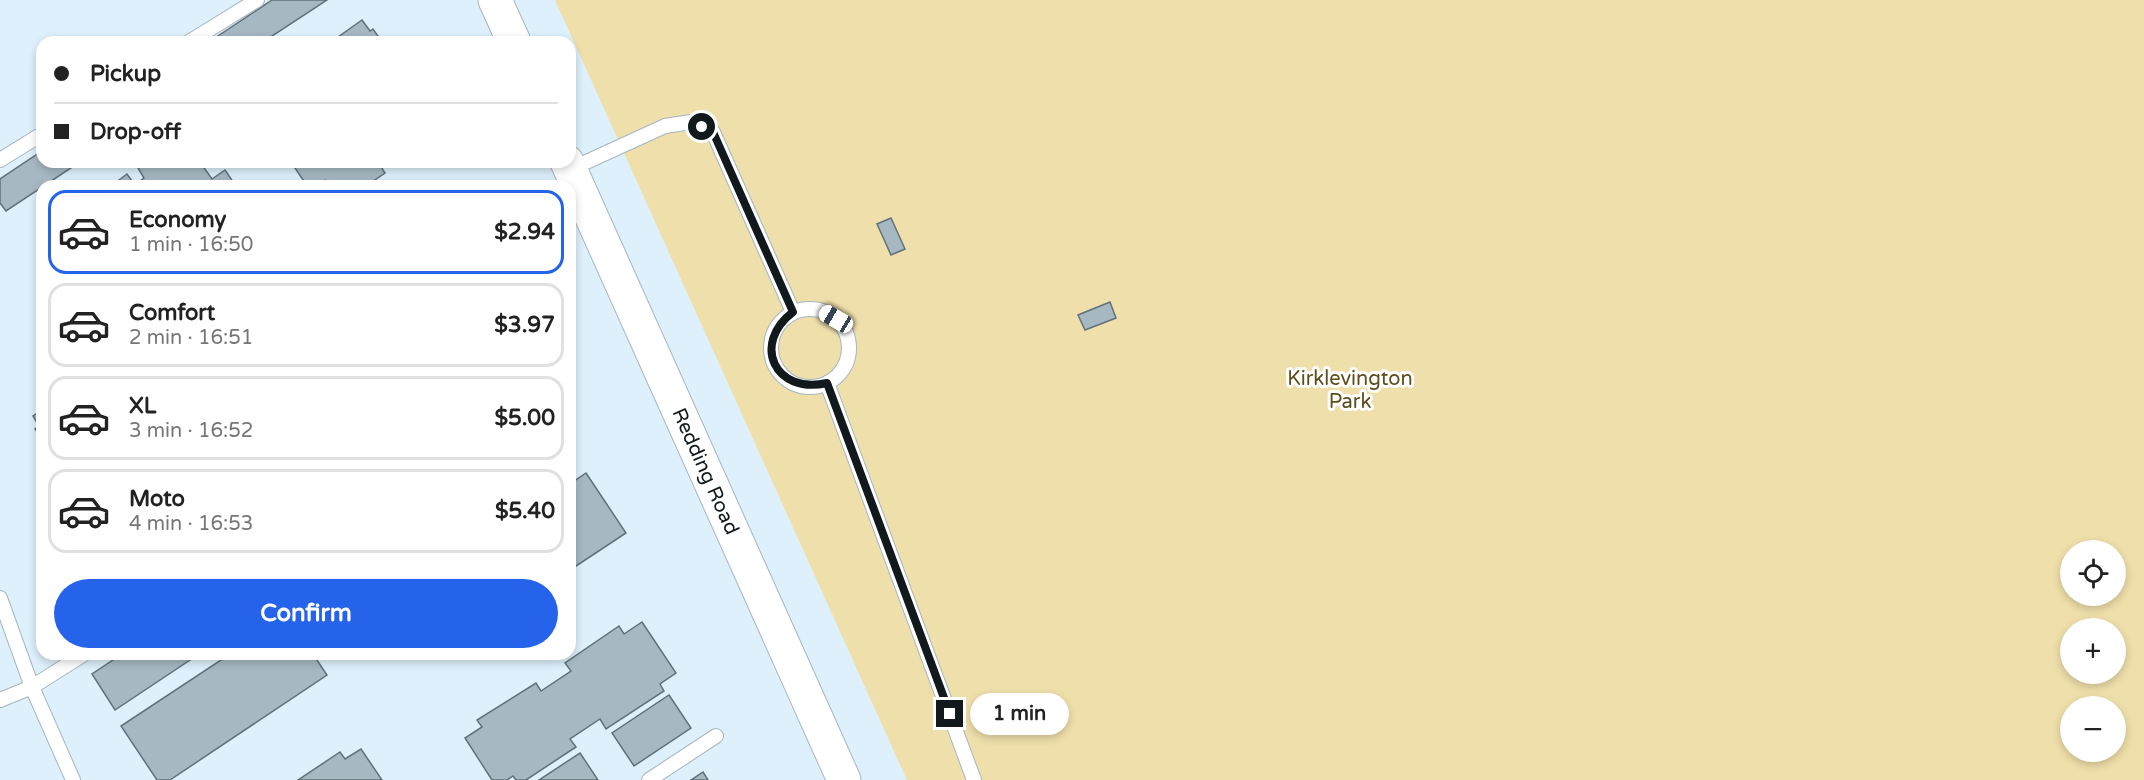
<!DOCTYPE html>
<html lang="en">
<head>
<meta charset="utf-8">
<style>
	body { margin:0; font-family:"Varela Round",sans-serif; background:#f2f2f2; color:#222; height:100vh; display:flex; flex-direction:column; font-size:22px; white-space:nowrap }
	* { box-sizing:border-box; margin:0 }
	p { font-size:20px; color:#767676 }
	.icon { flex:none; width:33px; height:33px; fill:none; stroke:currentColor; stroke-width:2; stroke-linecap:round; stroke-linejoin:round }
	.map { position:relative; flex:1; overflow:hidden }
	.details { position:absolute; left:36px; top:180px; width:540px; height:480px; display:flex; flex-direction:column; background:#fff; border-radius:18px; box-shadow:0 3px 9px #0003 }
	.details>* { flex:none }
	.banner { position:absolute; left:36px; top:36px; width:540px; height:132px; border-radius:18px; box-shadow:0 3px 9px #0003; display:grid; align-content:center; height:132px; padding:0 18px; background:#fff }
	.buttons { position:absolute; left:2060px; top:540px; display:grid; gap:12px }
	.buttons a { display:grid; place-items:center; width:66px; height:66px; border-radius:50%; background:#fff; box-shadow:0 3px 9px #0003; font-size:30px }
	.end { position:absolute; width:27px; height:27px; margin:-14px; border:8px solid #12191c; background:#fff; box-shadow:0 0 0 3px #fff }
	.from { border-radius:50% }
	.bubble { position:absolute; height:42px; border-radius:21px; background:#fff; box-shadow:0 3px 9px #0003; font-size:20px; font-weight:800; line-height:42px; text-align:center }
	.car { position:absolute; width:18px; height:36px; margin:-18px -9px; border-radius:8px; box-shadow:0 0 4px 2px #0007; background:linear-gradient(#fff 24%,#345 0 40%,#fff 0 76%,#345 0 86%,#fff 0) }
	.banner b { display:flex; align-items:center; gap:21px; height:57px; font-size:22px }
	.banner b+b { border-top:2px solid #e0e0e0 }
	.banner i { width:15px; height:15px; background:#222 }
	ul { padding:10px 0 0; list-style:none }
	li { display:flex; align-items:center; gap:18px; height:84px; margin:0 12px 9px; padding:0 6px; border:3px solid #e0e0e0; border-radius:18px }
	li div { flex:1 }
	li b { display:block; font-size:22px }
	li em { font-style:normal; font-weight:800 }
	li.active { border-color:#2563eb }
	li>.icon { width:54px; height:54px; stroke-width:1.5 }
	.action { display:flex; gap:12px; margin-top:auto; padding:12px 18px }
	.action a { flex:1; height:69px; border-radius:36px; background:#2563eb; color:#fff; font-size:24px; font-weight:800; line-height:69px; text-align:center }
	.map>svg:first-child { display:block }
	.green { fill:#efdfaa; fill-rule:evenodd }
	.building { fill:#a6b8c2; stroke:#61717b; stroke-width:1.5 }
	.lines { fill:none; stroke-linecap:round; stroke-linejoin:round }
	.service-casing { stroke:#a4b6c0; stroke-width:16 }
	.tertiary-casing { stroke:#a4b6c0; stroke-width:35 }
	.service { stroke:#fff; stroke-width:14 }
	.tertiary { stroke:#fff; stroke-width:33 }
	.route { stroke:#12191c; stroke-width:8 }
	.labels { text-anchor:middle; stroke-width:6; stroke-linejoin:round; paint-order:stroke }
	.park-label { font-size:20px; fill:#5c4d1a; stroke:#fff }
	.street-label { font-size:20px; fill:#12191c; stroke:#fff }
</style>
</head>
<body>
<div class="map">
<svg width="2144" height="780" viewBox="0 0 2144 780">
	<rect width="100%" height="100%" fill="#ddf0fb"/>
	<!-- green -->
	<path class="green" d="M555,0h1589v780h-1237zM2070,550h45v46h-45zM2070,628h45v46h-45zM2070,706h45v46h-45z"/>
	<!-- building -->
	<path class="building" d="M272,0h55l-64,42h-54z
		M362,20l8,11 3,-2 9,13h-51z
		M42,151v11h38l-74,49 -6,-8v-24z
		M148,162h52l12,17 13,-9 11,16h-125l16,-12 8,11 9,-7 -6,-10z
		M291,162h87l7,11 -19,13h-37l-4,-6 -9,6h-9z
		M891,218l14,31 -14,6 -14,-31z
		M1110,302l6,16 -31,12 -7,-15z
		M42,410v29l-7,-10 4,-3 -6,-10z
		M586,473l40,60 -56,37v-86z
		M642,622l34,51 -16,11 4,7 -58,38 -6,-10 -30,20 6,8 -50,33h-10l-3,-4 -6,4h-15l-27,-42 17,-11 -5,-7 59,-37 5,8 30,-20 -6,-8 54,-37 5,8z
		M122,654h77l-84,56 -23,-36z
		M230,654h83l14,21 -157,105h-13l-36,-54z
		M669,695l22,33 -57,38 -22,-33z
		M361,749l21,31h-84l42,-28 5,7z
		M580,753l18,27h-59z
		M703,772l5,8h-17z"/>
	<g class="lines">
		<!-- service casing -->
		<g class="service-casing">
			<path id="service" d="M189,42l68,-42
				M0,160l42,-26
				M571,169l94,-43 26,-4 22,10 80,180
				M771 348a39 39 0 1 1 78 0a39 39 0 1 1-78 0Z
				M827,383l147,397
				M0,598l32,89 -32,13
				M73,780l-41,-93 52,-33
				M649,780l67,-44"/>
		</g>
		<!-- tertiary casing -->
		<g class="tertiary-casing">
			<path id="tertiary" d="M495,0l19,42
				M567,162l277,618"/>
		</g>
		<!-- service -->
		<use href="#service" class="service"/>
		<!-- tertiary -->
		<use href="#tertiary" class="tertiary"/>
	</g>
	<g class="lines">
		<!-- route -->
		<path class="route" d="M702,127l11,5 80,180c-42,32 -18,83 34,71l123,331"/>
	</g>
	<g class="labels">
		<!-- park labels -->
		<g class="park-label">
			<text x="1350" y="385">Kirklevington<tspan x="1350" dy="23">Park</tspan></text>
		</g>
		<!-- street labels -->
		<g class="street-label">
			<text transform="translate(706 471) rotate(66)" y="7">Redding Road</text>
		</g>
	</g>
</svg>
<div class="buttons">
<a><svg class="icon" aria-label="locate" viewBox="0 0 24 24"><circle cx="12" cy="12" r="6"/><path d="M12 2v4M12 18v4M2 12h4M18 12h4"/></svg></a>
<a>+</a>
<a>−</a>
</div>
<i class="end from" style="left:702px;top:127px"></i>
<i class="end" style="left:950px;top:714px"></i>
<div class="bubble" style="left:970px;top:693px;width:99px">1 min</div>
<i class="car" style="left:836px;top:319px;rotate:300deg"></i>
<div class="banner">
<b><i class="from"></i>Pickup</b>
<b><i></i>Drop-off</b>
</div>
<section class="details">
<ul>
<li class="active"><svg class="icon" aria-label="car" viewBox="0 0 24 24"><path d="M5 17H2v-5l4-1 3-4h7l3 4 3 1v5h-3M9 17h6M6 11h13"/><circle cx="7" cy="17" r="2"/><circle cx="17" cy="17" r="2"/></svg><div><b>Economy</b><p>1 min · 16:50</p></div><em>$2.94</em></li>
<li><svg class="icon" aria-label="car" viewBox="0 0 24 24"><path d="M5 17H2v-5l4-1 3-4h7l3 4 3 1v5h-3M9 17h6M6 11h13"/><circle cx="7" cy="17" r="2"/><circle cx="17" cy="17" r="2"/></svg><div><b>Comfort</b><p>2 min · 16:51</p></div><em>$3.97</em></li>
<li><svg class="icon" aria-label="car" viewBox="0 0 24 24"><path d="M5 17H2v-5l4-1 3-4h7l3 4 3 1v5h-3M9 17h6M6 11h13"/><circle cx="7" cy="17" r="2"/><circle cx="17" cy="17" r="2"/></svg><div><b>XL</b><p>3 min · 16:52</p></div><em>$5.00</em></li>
<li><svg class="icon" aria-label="car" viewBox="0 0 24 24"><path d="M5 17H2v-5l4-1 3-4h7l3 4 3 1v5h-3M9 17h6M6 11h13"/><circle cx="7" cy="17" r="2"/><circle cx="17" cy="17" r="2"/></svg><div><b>Moto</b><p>4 min · 16:53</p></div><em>$5.40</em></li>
</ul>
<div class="action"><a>Confirm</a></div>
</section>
</div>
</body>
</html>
